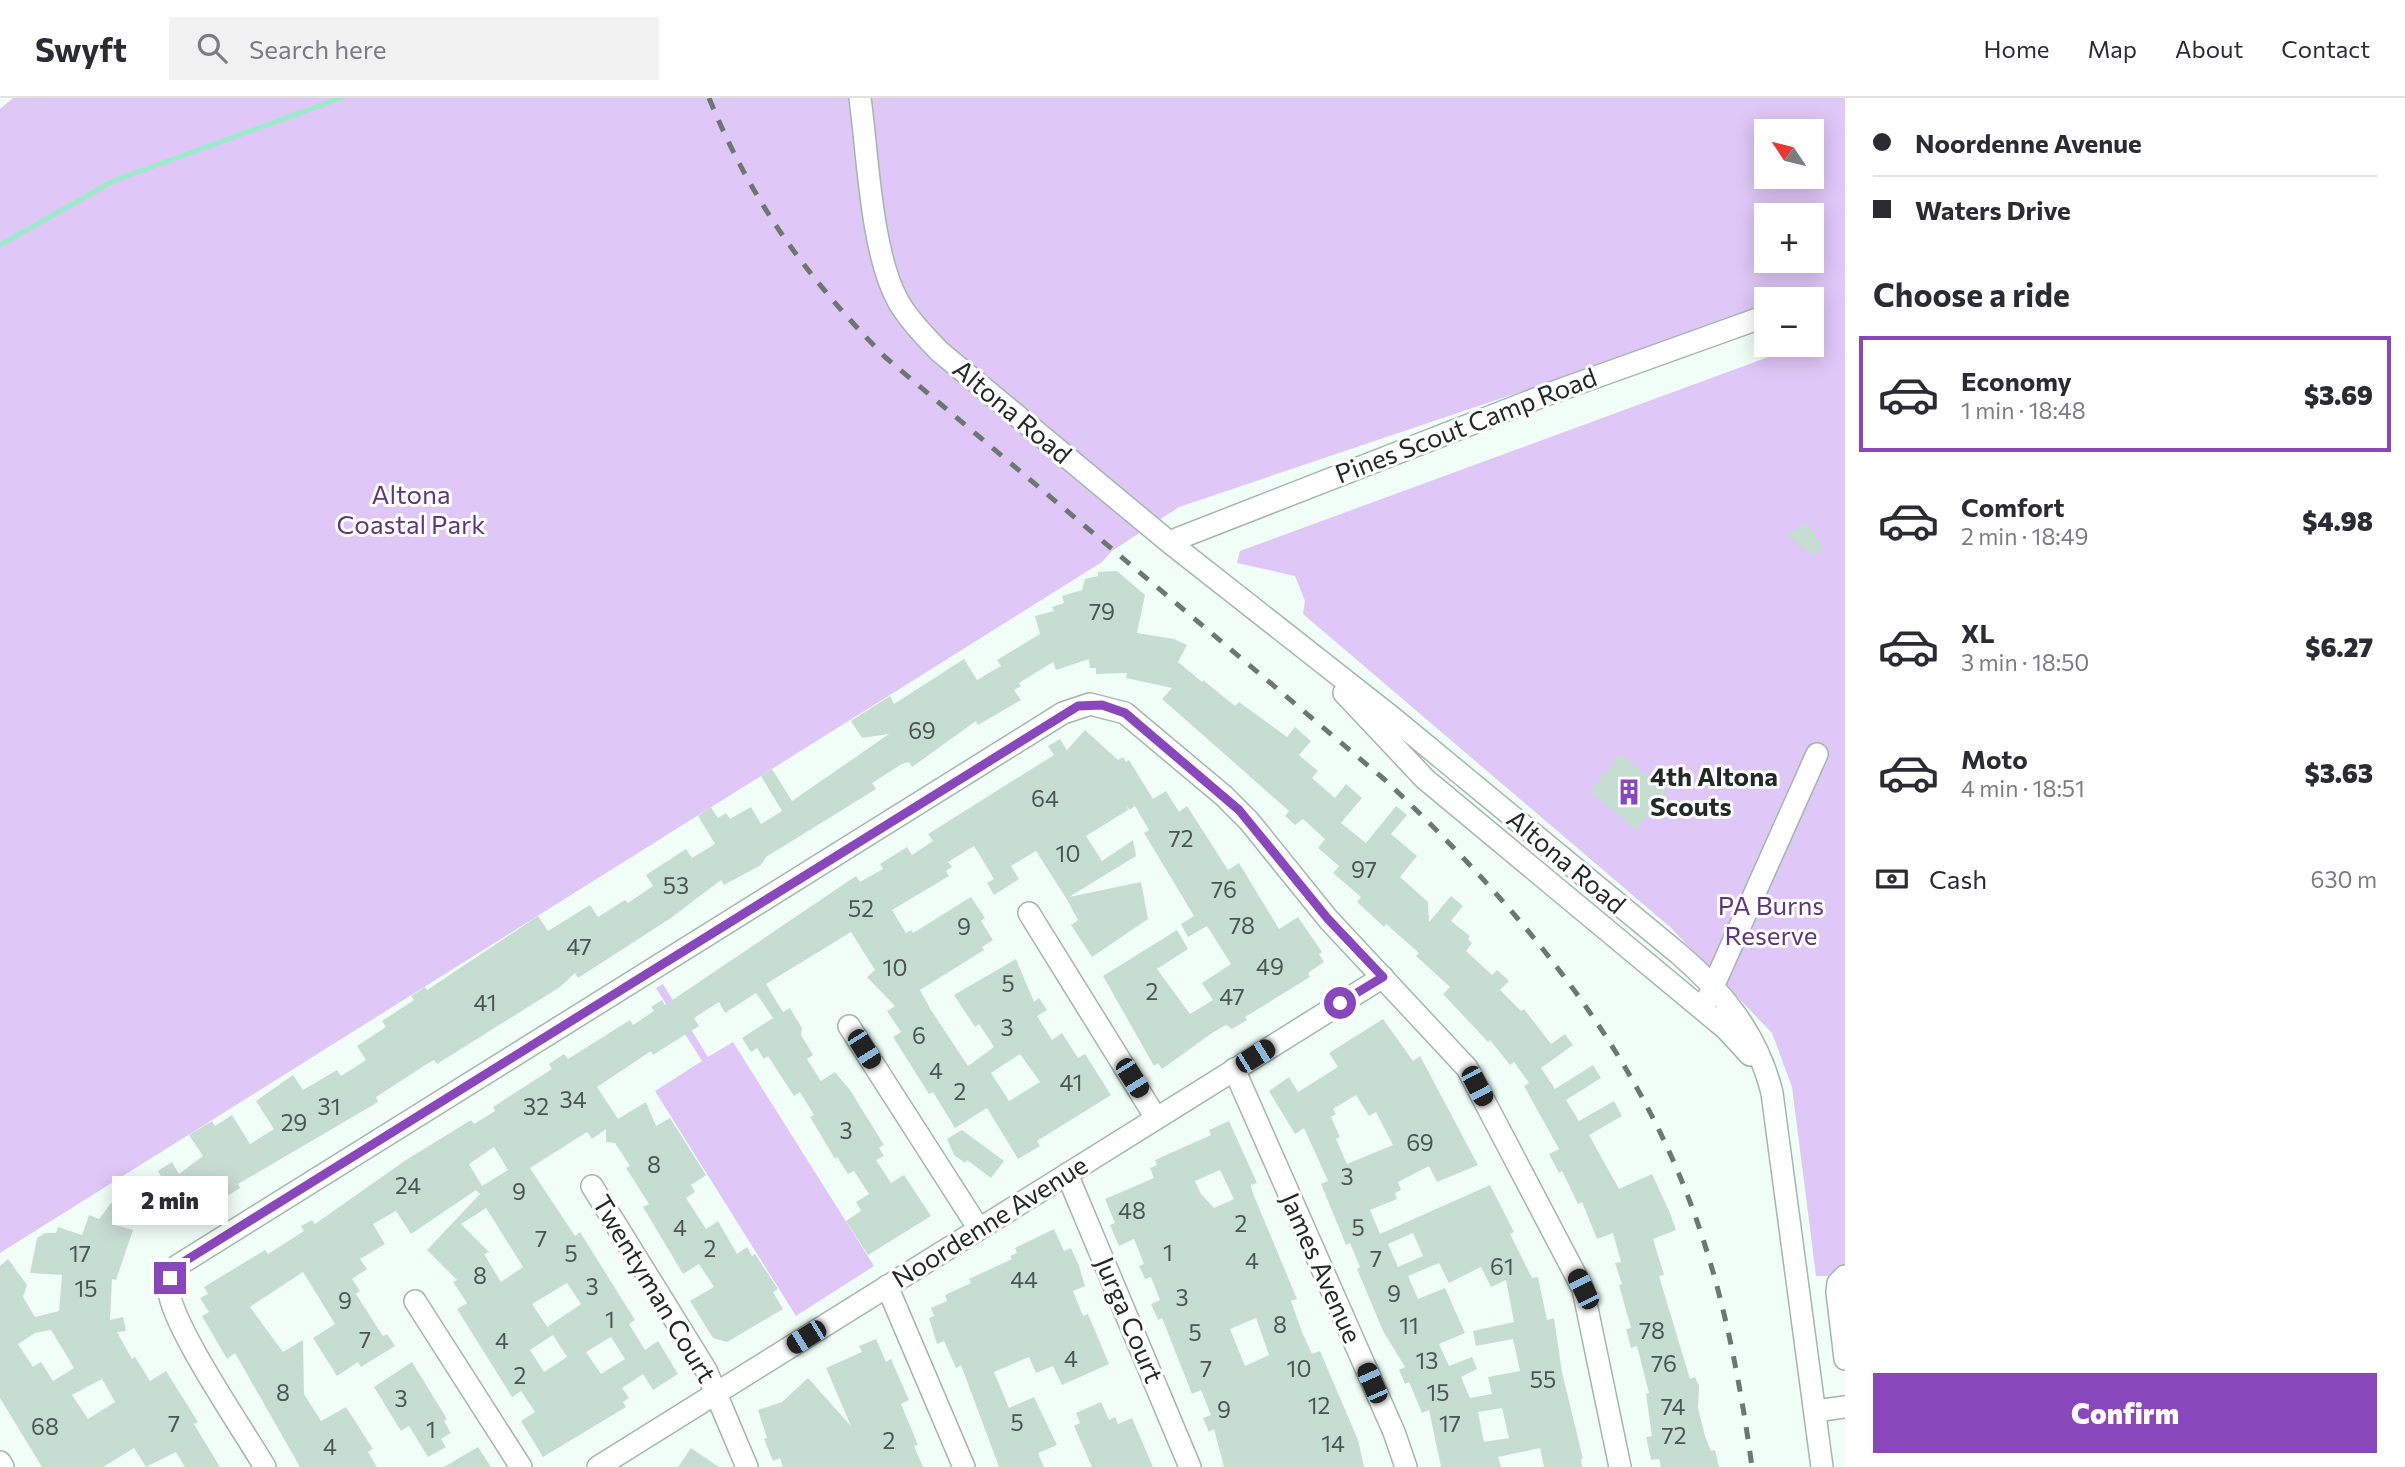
<!DOCTYPE html>
<html lang="en">
<head>
<meta charset="utf-8">
<style>
	body { margin:0; font-family:Commissioner,sans-serif; background:#f2f2f3; color:#2b2b33; height:100vh; display:flex; flex-direction:column; font-size:26px; white-space:nowrap }
	* { box-sizing:border-box; margin:0 }
	p { font-size:23px; color:#7c7c81 }
	.icon { flex:none; width:38px; height:38px; fill:none; stroke:currentColor; stroke-width:2; stroke-linecap:round; stroke-linejoin:round }
	.map { position:relative; flex:1; overflow:hidden }
	.details { display:flex; flex-direction:column; background:#fff; width:560px }
	.details>* { flex:none }
	.banner { display:grid; align-content:center; height:154px; padding:0 28px; background:#fff }
	.needle { width:46px; rotate:305deg }
	.tools { position:absolute; left:1754px; top:21px; display:grid; gap:14px }
	.tools a { display:grid; place-items:center; width:70px; height:70px; border-radius:0px; background:#fff; box-shadow:0 4px 18px #0003; font-size:35px }
	.end { position:absolute; width:32px; height:32px; margin:-16px; border:9px solid #8947bc; background:#fff; box-shadow:0 0 0 4px #fff }
	.from { border-radius:50% }
	.bubble { position:absolute; height:49px; border-radius:0px; background:#fff; box-shadow:0 4px 18px #0003; font-size:23px; font-weight:800; line-height:49px; text-align:center }
	.car { position:absolute; width:21px; height:42px; margin:-21px -10px; border-radius:9px; box-shadow:0 0 5px 2px #0007; background:linear-gradient(#222 24%,#8ab4d8 0 40%,#222 0 76%,#8ab4d8 0 86%,#222 0) }
	.banner b { display:flex; align-items:center; gap:24px; height:66px; font-size:26px }
	.banner b+b { border-top:2px solid #e1e1e2 }
	.banner i { width:18px; height:18px; background:#2b2b33 }
	ul { padding:0; list-style:none }
	li { display:flex; align-items:center; gap:21px; height:116px; margin:0 14px 10px; padding:0 14px; border:4px solid transparent; border-radius:0px }
	li div { flex:1 }
	li b { display:block; font-size:26px }
	li em { font-style:normal; font-weight:800 }
	li.active { border-color:#8947bc }
	li>.icon { width:63px; height:63px; stroke-width:1.5 }
	h2 { padding:0 28px; font-size:32px; line-height:84px }
	.pay { display:flex; align-items:center; gap:18px; height:77px; padding:0 28px; font-size:26px }
	.pay p { margin-inline-start:auto }
	.button { display:flex; gap:14px; margin-top:auto; padding:14px 28px }
	.button a { flex:1; height:80px; border-radius:0px; background:#8947bc; color:#fff; font-size:28px; font-weight:800; line-height:80px; text-align:center }
	header { display:flex; align-items:center; gap:42px; box-sizing:border-box; height:98px; padding:0 35px; background:#fff; border-bottom:2px solid #e1e1e2 }
	header strong { font-size:33px }
	nav { display:flex; gap:38px; margin-inline-start:auto; font-size:24px }
	.search { width:490px; height:63px; background:#f2f2f3; display:flex; align-items:center; gap:18px; box-sizing:border-box; padding:0 24px; border-radius:0px; color:#7c7c81; font-size:26px }
	main { display:flex; flex:1; min-height:0 }
	.map>svg:first-child { display:block }
	.green { fill:#dfc7f7; fill-rule:evenodd }
	.lines { fill:none; stroke-linecap:round; stroke-linejoin:round }
	.stream { stroke:#9aebc9; stroke-width:5 }
	.building { fill:#c6ddd2; fill-rule:evenodd }
	.minor-casing { stroke:#a1b7ad; stroke-width:24 }
	.minor { stroke:#fff; stroke-width:21 }
	.rail { stroke:#6c7772; stroke-width:5; stroke-dasharray:12 12; stroke-linecap:butt }
	.route { stroke:#8947bc; stroke-width:9 }
	.labels { text-anchor:middle; stroke-width:6; stroke-linejoin:round; paint-order:stroke }
	.number-label { font-size:23px; fill:#4a5751 }
	.street-label { font-size:26px; fill:#212a26; stroke:#fff }
	.park-label { font-size:26px; fill:#5e357f; stroke:#fff }
	.poi-label { font-size:26px; font-weight:bold; fill:#212a26; stroke:#fff; text-anchor:start }
</style>
</head>
<body>
<header>
<strong>Swyft</strong>
<div class="search"><svg class="icon" aria-label="search" viewBox="0 0 24 24"><circle cx="10" cy="10" r="6"/><path d="M15 15l6 6"/></svg>Search here</div>
<nav><a>Home</a><a>Map</a><a>About</a><a>Contact</a></nav>
</header>
<main>
<div class="map">
<svg width="1845" height="1369" viewBox="0 0 1845 1369">
	<rect width="100%" height="100%" fill="#f1fef8"/>
	<!-- green -->
	<path class="green" d="M13,0h1832v1169l-11,9h-18l-24,-189 -20,-54 -101,-105 -368,-314 2,-13 -10,-25 -58,-13 3,-12 561,-206h10v-4l10,-4 -10,-24v-14l-7,-3 -38,3v10l-587,198 -67,44 -10,11 -1102,691v-1144zM1766,33h45v46h-45zM1766,117h45v46h-45z
		M663,886l45,73 25,-15 141,224 -78,50 -141,-225 47,-30 -46,-73z"/>
	<g class="lines">
		<!-- stream -->
		<path class="stream" d="M0,147l113,-64 228,-83"/>
	</g>
	<!-- building -->
	<path class="building" d="M1806,425l18,25 -12,8 -24,-21z
		M1117,473l28,24 -8,38 37,6 13,6 -9,17 24,20 1,-2 32,26 4,-4 48,35 8,-10 16,14 -12,14 19,16 -6,7 23,20 11,-14 16,14 -21,25 25,20 30,-37 11,9 -16,19 26,22 -17,21 28,25 1,20 22,-26 12,10 -12,15 19,15 -2,3 4,4 -6,8 26,24 5,-5 12,11 -9,9 21,21 3,-2 27,35 14,-10 8,11 -32,23 14,21 38,-24 8,13 -35,22 13,21 35,-20 8,15 -33,19 30,54 33,-15 18,39 6,17 -23,9 11,36 -5,1 31,103 5,-2 4,9 -1,22 7,28 6,15 4,-1 4,17h-58l-2,-8 -8,1 -5,-23 6,-1 -6,-42 3,-1 -12,-47 -6,2 -5,-19 5,-1 -12,-43 3,-1 -7,-21 6,-1 -8,-29 -16,6 -15,-37 -4,2 -16,-33 -3,2 -10,-19 10,-5 -35,-63 5,-3 -15,-21 -4,3 -20,-25 -2,2 -45,-48 7,-7 -34,-31 3,-3 -33,-29 -2,3 -27,-25 4,-5 -28,-24 6,-7 -21,-18 7,-9 -22,-20 -8,6 -10,-9 4,-5 -127,-112 10,-11 -46,-10 1,-5 -31,1v-6h-6l-1,-9 -33,11 -3,-8 -34,21 2,3 -7,4 7,10 -43,25 -2,-4 -64,46 -3,-5 -7,2 -30,19 4,6 -110,68 -5,8 -37,20 -3,-5 -50,38 -93,60 -3,-5 -15,14 -123,77 -3,-4 -7,4 -51,33 2,5 -140,82 2,4 -34,21 -10,-13 -21,14 -5,-8 -20,9 -10,-17 23,-14 -5,-9 14,-9 7,12 24,-18 -14,-21 23,-14 3,5 17,-11 18,29 24,-15 -18,-28 37,-26 10,15 34,-20 4,6 25,-16 -9,-14 29,-19 -4,-6 32,-21 -3,-4 14,-9 2,3 111,-74 10,15 42,-26 8,12 27,-17 3,3 25,-17 -7,-11 40,-26 6,9 23,-14 -17,-28 13,-9 7,11 8,-5 4,6 21,-12 10,17 21,-13 -21,-35 11,-7 20,32 97,-67 -27,4 -11,-17 39,-25 4,8 70,-45 13,21 24,-14 -4,-6 43,-26 -5,-18 19,-5 -2,-4 12,-4 -2,-7 20,-6 3,-11 13,-3v-4z
		M1085,632l33,30 5,-3 3,5 3,-2 24,39 13,-8 13,21 8,-6 41,64 11,-7 40,66 19,-12 24,35 -3,2 5,8 -16,11 2,4 -65,40 2,3 -15,9 -6,-4 -14,8 -50,36 -4,-6 -4,3 -51,-90 74,-46 11,19 -31,20 33,45 23,-14 -11,-17 29,-19 -24,-38 -19,11 -7,-13 13,-8 -50,-83 5,-3 -14,-24 -6,4 -2,-4 1,4 -42,26 16,25 31,-21 3,16 -67,41 72,-15 7,37 -56,38 -21,-32 7,-5 -12,-22 -30,-47 -25,15 8,13 -25,16 -7,-12 7,-4 -20,-33 -26,16 4,5 -6,4 3,5 -57,34 14,23 5,-3 2,3 58,-36 14,21 -4,3 12,19 -11,7 2,3 -64,40 11,20 37,56 26,-19 -15,-23 -4,3 -21,-32 62,-36 18,43 5,-4 8,12 -10,6 15,24 10,-7 16,25 7,-4 26,41 -74,46 3,5 -22,13 -31,-51 -32,20 -22,-36 -4,2 -36,-57 8,-5 -14,-21 8,-5 -28,-29 8,-7 -24,-38 -85,52 17,28 7,-4 12,20 -1,7 12,20 -6,4 14,22 14,-9 15,18 34,55 -5,3 5,8 -8,4 15,23 13,-8 27,41 -63,39 -22,-34 15,-10 -5,-9 13,-8 -15,-23 -6,3 -11,-17 -2,2 -25,-42 4,-2 -14,-23 -6,4 -26,-40 -4,3 -7,-11 -6,4 -9,-14 31,-20 -17,-25 -31,20 -6,-11 -25,16 5,8 -46,29 -2,-4 -54,36 21,32 28,-17 10,24 14,-8 36,57 -15,10 4,7 -9,6 20,31 12,-8 19,33 10,-7 5,9 3,-2 23,35 -5,3 10,17 -56,33 -14,-4 -23,-37 24,-14 -15,-23 -16,10 -40,-67 6,-3 -23,-36 4,-2 -15,-23 -9,-1v-13l-14,10 -5,-7 -57,36 45,68 5,-4 55,88 -6,4 16,26 13,-9 20,33 -25,16 -10,-16 -21,14 7,10 -6,4 3,5 -83,50 -22,-36 14,-9 -14,-21 -9,6 -55,-88 10,-6 -14,-21 4,-2 -30,-30 53,-56 -4,-4 -65,44 -15,-23 -23,13 12,20 -25,15 7,10 -15,10 8,12 -4,3 27,42 4,-2 8,12 -34,21 -3,-5 -21,14 -24,-38 22,-14 -32,-52 -53,35 33,45 20,-12 1,54 17,27 25,-14 27,42 -5,3 9,15h-77l-65,-114 -8,6 -25,-43 7,-4 -9,-14 8,-4 -4,-7 61,-37 3,4 36,-23 -3,-5 11,-6 3,4 91,-64 65,-40 3,4 21,-13 -2,-4 59,-38 -3,-5 15,-10 4,5 62,-39 3,5 21,-14 -3,-4 11,-7 3,5 191,-129 4,6 23,-13 -3,-5 27,-17 5,8 21,-14 -5,-7 126,-79 -6,-9 12,-7 7,11zM1020,956l20,28 -31,19 -18,-28zM494,1049l14,23 -26,16 -13,-22zM486,1110l37,59 -22,15 -17,-28 5,-2 -28,-28zM567,1185l14,21 -34,23 5,7 -20,-30zM553,1237l14,22 -23,15 -14,-22zM611,1239l14,22 -24,15 -15,-22z
		M1621,656l46,39 -31,37 -46,-39z
		M1383,921l30,42 7,-5 58,109 -41,17 -8,-16 -31,16 3,8 -6,3 2,6 -27,11 10,24 110,-49 24,47 -4,2 22,44 6,-1 9,43 7,-2 8,54 21,87h-2l1,8h-38l-4,-19 -42,9 3,10h-60l-12,-57 -7,3 -13,-31 -4,2 -6,-14 6,-3 -22,-36 -26,-62 3,-2 -10,-24 -4,2 -25,-61 7,-3 -24,-53 -9,6 -26,-43 20,-14 9,15 40,-25 -9,-14zM1356,997l13,21 7,-4 17,33 -46,19 -11,-25 4,-2 -9,-20 5,-3 -3,-5zM1413,1135l10,23 -25,11 -10,-23zM1439,1165l10,20 32,-16 10,20 15,-7 8,42 -41,9 3,15 37,-7 7,32 -32,6 4,17 -22,4 -9,-21 16,-8 -5,-12 -23,9 -10,-22 26,-11 -20,-45 -27,11 -10,-23zM1502,1310l7,30 -25,4 -6,-30z
		M1229,1023l28,62 -6,2 1,6 45,108 -6,2 11,31 10,22 8,-3 38,89 6,27h-140l-10,-38 -5,3 -6,-14 8,-3 -10,-25 -9,4 -30,-76 -4,2 -7,-16 9,-4 -9,-23 -6,2 -6,-13 5,-2 -10,-25 -15,7 -9,-21 5,-2 -10,-24 49,-21 -4,-10 7,-3 -2,-5 56,-25 -2,-5zM1220,1072l14,29 -20,9 -13,-14 -6,-13zM1256,1220l13,37 -24,11 -15,-37z
		M962,1032l42,31 -13,17 -24,-18 -2,3 -11,-8 -7,-16z
		M131,1081l9,13 -24,33 17,5 -17,50 -4,-1 -2,41 13,-3 3,14 -9,1 15,27 3,-2 15,24 16,-10 32,51 -4,2 26,43h-35l-9,-15 -30,15 -12,-19 -31,19h-61l-42,-69v-132l8,-7 19,26 -4,12 12,20 24,-6 3,-36 -32,-2 7,-35 8,-5h11l2,-6 24,8 7,-20 10,4 19,-25 -5,-4zM51,1232l23,38 -21,13 -12,-19 -8,5 -15,-23 17,-11zM102,1281l13,23 -27,17 -16,-24z
		M1054,1131l10,22 7,-3 8,18 6,20 -12,5 10,25 5,-2 21,50 -47,21 -9,-19 -17,7 -7,-16 -35,15 15,36 25,-11 23,48 -19,8 6,14h-45l-38,-102 -5,3 -12,-27 -7,3 -8,-26 5,-2 -3,-8 16,-7 -2,-6 26,-12 -2,-4 43,-20 -2,-3 7,-3 -2,-5z
		M876,1241l10,23 5,-3 18,41 -8,4 17,41 -4,1 9,21h-140l-3,-9 -7,3 -9,-22 3,-1 -9,-28 24,-8 26,-24 43,48 -25,-58 36,-16 -3,-6z
		M412,1264l35,57 -3,2 7,12 -10,6 5,8 -18,10 -19,-31 -8,5 -27,-44z
		M1101,1304l8,18 6,-3 3,7 14,-6 21,49h-61l-18,-41 6,-3 -4,-10z
		M478,1349l13,20h-47z
		M691,1350l28,19h-41z"/>
	<g class="lines">
		<!-- minor casing -->
		<g class="minor-casing">
			<path id="minor" d="M860,0c8,58 11,154 38,203 11,19 26,34 41,50l230,191 224,176 286,236c44,38 79,81 93,139l50,374
				M1169,444l374,-146 223,-80
				M1344,595l81,86 301,250 24,26
				M1029,815l127,205
				M1708,900l109,-244
				M849,928l130,203
				M1234,971l160,363 12,35
				M1067,1076l123,293
				M592,1088l114,184 41,97
				M1845,1178l-7,7 -1,9 8,67
				M887,1188l77,181
				M415,1203l106,166
				M1816,1313l29,-4
				M0,1364l3,5
				M265,1369c-21,-36 -93,-141 -96,-176 -1,-10 3,-17 8,-25l886,-553 27,-9 35,9 99,83 25,25 79,98 139,149 116,221 37,178
				M598,1369l785,-490"/>
		</g>
		<!-- minor -->
		<use href="#minor" class="minor"/>
		<!-- rail -->
		<path class="rail" d="M709,0c43,105 97,178 176,259l499,422c130,123 247,260 309,431 30,82 47,170 59,257"/>
	</g>
	<g class="lines">
		<!-- route -->
		<path class="route" d="M170,1180l7,-12 8,-5 893,-555 24,-1 23,8 114,97 89,109 55,58 -43,26"/>
	</g>
	<!-- icons -->
	<defs>
		<g id="building-bare" transform="scale(2.1)"><path d="M-4-6H4V6H1V3H-1V6H-4ZM-2.5-4.3h1.7v1.8h-1.7ZM.8-4.3h1.7v1.8H.8ZM-2.5-1h1.7V.8h-1.7ZM.8-1h1.7V.8H.8Z" fill="#8947bc" stroke="#fff" stroke-width="2.5" paint-order="stroke"/></g>
	</defs>
	<g fill-rule="evenodd">
		<use href="#building-bare" x="1629" y="694"/>
	</g>
	<g class="labels">
		<!-- number labels -->
		<g class="number-label">
			<text x="1102" y="522">79</text>
			<text x="922" y="641">69</text>
			<text x="1045" y="709">64</text>
			<text x="1181" y="749">72</text>
			<text x="1068" y="764">10</text>
			<text x="1364" y="780">97</text>
			<text x="676" y="796">53</text>
			<text x="1224" y="800">76</text>
			<text x="861" y="819">52</text>
			<text x="1242" y="836">78</text>
			<text x="964" y="837">9</text>
			<text x="579" y="857">47</text>
			<text x="1270" y="877">49</text>
			<text x="895" y="878">10</text>
			<text x="1008" y="894">5</text>
			<text x="1152" y="902">2</text>
			<text x="1232" y="907">47</text>
			<text x="485" y="913">41</text>
			<text x="1007" y="938">3</text>
			<text x="919" y="946">6</text>
			<text x="936" y="981">4</text>
			<text x="1071" y="993">41</text>
			<text x="960" y="1002">2</text>
			<text x="573" y="1010">34</text>
			<text x="329" y="1017">31</text>
			<text x="536" y="1017">32</text>
			<text x="294" y="1033">29</text>
			<text x="846" y="1041">3</text>
			<text x="1420" y="1053">69</text>
			<text x="654" y="1075">8</text>
			<text x="1347" y="1087">3</text>
			<text x="408" y="1096">24</text>
			<text x="519" y="1102">9</text>
			<text x="1132" y="1121">48</text>
			<text x="1241" y="1134">2</text>
			<text x="680" y="1138">4</text>
			<text x="1358" y="1138">5</text>
			<text x="541" y="1149">7</text>
			<text x="710" y="1159">2</text>
			<text x="1168" y="1163">1</text>
			<text x="80" y="1164">17</text>
			<text x="571" y="1164">5</text>
			<text x="1376" y="1169">7</text>
			<text x="1252" y="1171">4</text>
			<text x="1502" y="1177">61</text>
			<text x="480" y="1186">8</text>
			<text x="1024" y="1190">44</text>
			<text x="592" y="1197">3</text>
			<text x="86" y="1199">15</text>
			<text x="1394" y="1204">9</text>
			<text x="1182" y="1208">3</text>
			<text x="345" y="1211">9</text>
			<text x="610" y="1230">1</text>
			<text x="1280" y="1235">8</text>
			<text x="1409" y="1236">11</text>
			<text x="1652" y="1241">78</text>
			<text x="1195" y="1243">5</text>
			<text x="365" y="1250">7</text>
			<text x="502" y="1251">4</text>
			<text x="1071" y="1269">4</text>
			<text x="1427" y="1271">13</text>
			<text x="1664" y="1274">76</text>
			<text x="1206" y="1279">7</text>
			<text x="1299" y="1279">10</text>
			<text x="520" y="1286">2</text>
			<text x="1543" y="1290">55</text>
			<text x="283" y="1303">8</text>
			<text x="1438" y="1303">15</text>
			<text x="401" y="1309">3</text>
			<text x="1319" y="1316">12</text>
			<text x="1673" y="1317">74</text>
			<text x="1224" y="1320">9</text>
			<text x="1017" y="1333">5</text>
			<text x="174" y="1334">7</text>
			<text x="1450" y="1334">17</text>
			<text x="45" y="1337">68</text>
			<text x="431" y="1340">1</text>
			<text x="1674" y="1346">72</text>
			<text x="889" y="1351">2</text>
			<text x="1333" y="1354">14</text>
			<text x="330" y="1357">4</text>
		</g>
		<!-- street labels -->
		<g class="street-label">
			<text transform="translate(1012 314) rotate(40)" y="9">Altona Road</text>
			<text transform="translate(1466 328) rotate(-21)" y="9">Pines Scout Camp Road</text>
			<text transform="translate(1566 764) rotate(40)" y="9">Altona Road</text>
			<text transform="translate(990 1124) rotate(-32)" y="9">Noordenne Avenue</text>
			<text transform="translate(1321 1170) rotate(66)" y="9">James Avenue</text>
			<text transform="translate(654 1191) rotate(59)" y="9">Twentyman Court</text>
			<text transform="translate(1129 1222) rotate(67)" y="9">Jurga Court</text>
		</g>
		<!-- park labels -->
		<g class="park-label">
			<text x="411" y="406">Altona<tspan x="411" dy="30">Coastal Park</tspan></text>
			<text x="1771" y="817">PA Burns<tspan x="1771" dy="30">Reserve</tspan></text>
		</g>
		<!-- poi labels -->
		<g class="poi-label">
			<text x="1650" y="688">4th Altona<tspan x="1650" dy="30">Scouts</tspan></text>
		</g>
	</g>
</svg>
<div class="tools">
<a><svg class="needle" viewBox="-14 -14 28 28"><path d="M0-13l5 13h-10z" fill="#e53935"/><path d="M0 13l5-13h-10z" fill="#7c7c81"/></svg></a>
<a>+</a>
<a>−</a>
</div>
<i class="end from" style="left:1340px;top:905px"></i>
<i class="end" style="left:170px;top:1180px"></i>
<div class="bubble" style="left:112px;top:1078px;width:116px">2 min</div>
<i class="car" style="left:864px;top:951px;rotate:148deg"></i>
<i class="car" style="left:1255px;top:958px;rotate:58deg"></i>
<i class="car" style="left:1132px;top:980px;rotate:148deg"></i>
<i class="car" style="left:1477px;top:988px;rotate:152deg"></i>
<i class="car" style="left:1583px;top:1191px;rotate:334deg"></i>
<i class="car" style="left:806px;top:1239px;rotate:238deg"></i>
<i class="car" style="left:1372px;top:1285px;rotate:336deg"></i>
</div>
<section class="details">
<div class="banner">
<b><i class="from"></i>Noordenne Avenue</b>
<b><i></i>Waters Drive</b>
</div>
<h2>Choose a ride</h2>
<ul>
<li class="active"><svg class="icon" aria-label="car" viewBox="0 0 24 24"><path d="M5 17H2v-5l4-1 3-4h7l3 4 3 1v5h-3M9 17h6M6 11h13"/><circle cx="7" cy="17" r="2"/><circle cx="17" cy="17" r="2"/></svg><div><b>Economy</b><p>1 min · 18:48</p></div><em>$3.69</em></li>
<li><svg class="icon" aria-label="car" viewBox="0 0 24 24"><path d="M5 17H2v-5l4-1 3-4h7l3 4 3 1v5h-3M9 17h6M6 11h13"/><circle cx="7" cy="17" r="2"/><circle cx="17" cy="17" r="2"/></svg><div><b>Comfort</b><p>2 min · 18:49</p></div><em>$4.98</em></li>
<li><svg class="icon" aria-label="car" viewBox="0 0 24 24"><path d="M5 17H2v-5l4-1 3-4h7l3 4 3 1v5h-3M9 17h6M6 11h13"/><circle cx="7" cy="17" r="2"/><circle cx="17" cy="17" r="2"/></svg><div><b>XL</b><p>3 min · 18:50</p></div><em>$6.27</em></li>
<li><svg class="icon" aria-label="car" viewBox="0 0 24 24"><path d="M5 17H2v-5l4-1 3-4h7l3 4 3 1v5h-3M9 17h6M6 11h13"/><circle cx="7" cy="17" r="2"/><circle cx="17" cy="17" r="2"/></svg><div><b>Moto</b><p>4 min · 18:51</p></div><em>$3.63</em></li>
</ul>
<div class="pay"><svg class="icon" aria-label="cash" viewBox="0 0 24 24"><path d="M3 7h18v10H3z"/><circle cx="12" cy="12" r="2"/></svg>Cash<p>630 m</p></div>
<div class="button"><a>Confirm</a></div>
</section>
</main>
</body>
</html>
